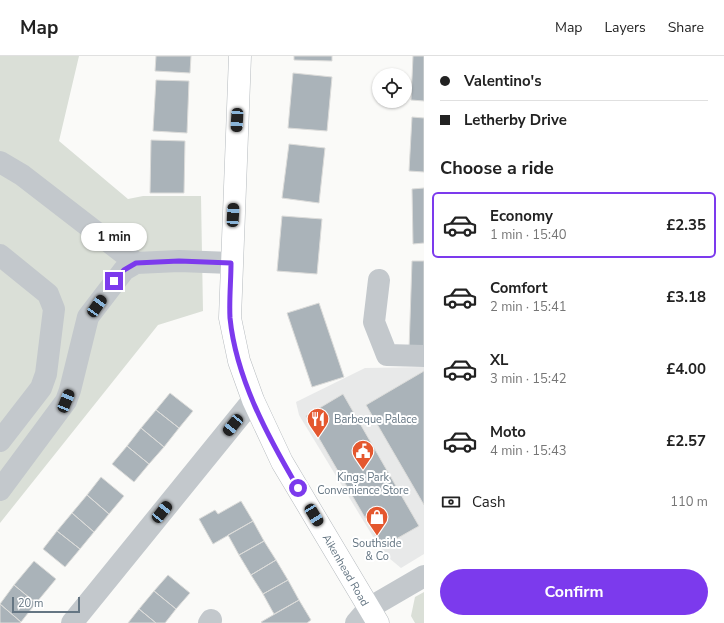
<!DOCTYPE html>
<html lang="en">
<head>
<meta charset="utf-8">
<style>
	body { margin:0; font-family:"Nunito Sans",sans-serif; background:#f2f2f2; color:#222; height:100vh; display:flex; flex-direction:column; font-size:15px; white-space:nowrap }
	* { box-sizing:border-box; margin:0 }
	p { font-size:13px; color:#767676 }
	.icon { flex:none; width:22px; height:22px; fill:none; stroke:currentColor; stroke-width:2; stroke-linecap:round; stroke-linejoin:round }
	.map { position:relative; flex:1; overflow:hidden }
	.side { display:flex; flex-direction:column; background:#fff; width:300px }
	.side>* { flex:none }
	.banner { display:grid; align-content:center; height:88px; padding:0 16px; background:#fff }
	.controls { position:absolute; left:372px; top:12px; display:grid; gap:8px }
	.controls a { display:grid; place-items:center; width:40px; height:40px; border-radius:50%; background:#fff; box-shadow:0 1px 3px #0004; font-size:20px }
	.scale { position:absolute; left:12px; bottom:10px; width:68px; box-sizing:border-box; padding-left:4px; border:2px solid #657683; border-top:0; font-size:11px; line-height:14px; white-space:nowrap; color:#657683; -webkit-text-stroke:3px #fff; paint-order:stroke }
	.end { position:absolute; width:18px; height:18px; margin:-9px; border:5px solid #7c3aed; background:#fff; box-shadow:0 0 0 2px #fff }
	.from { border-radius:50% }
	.bubble { position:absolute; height:28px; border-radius:14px; background:#fff; box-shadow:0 1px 3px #0004; font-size:13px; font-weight:700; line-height:28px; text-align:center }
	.car { position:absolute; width:12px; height:24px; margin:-12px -6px; border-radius:5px; box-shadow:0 0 3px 1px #0007; background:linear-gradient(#222 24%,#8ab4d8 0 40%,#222 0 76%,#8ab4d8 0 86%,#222 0) }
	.banner b { display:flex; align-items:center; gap:14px; height:38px; font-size:15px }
	.banner b+b { border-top:1px solid #e0e0e0 }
	.banner i { width:10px; height:10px; background:#222 }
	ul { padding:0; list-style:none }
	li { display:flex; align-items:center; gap:12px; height:66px; margin:0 8px 6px; padding:0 8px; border:2px solid transparent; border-radius:6px }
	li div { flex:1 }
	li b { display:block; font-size:15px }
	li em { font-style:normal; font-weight:700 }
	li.active { border-color:#7c3aed }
	li>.icon { width:36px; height:36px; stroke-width:1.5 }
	h2 { padding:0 16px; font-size:18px; line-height:48px }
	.pay { display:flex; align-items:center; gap:10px; height:44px; padding:0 16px; font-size:15px }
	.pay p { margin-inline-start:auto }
	.cta { display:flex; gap:8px; margin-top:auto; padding:8px 16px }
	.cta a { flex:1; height:46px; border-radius:24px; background:#7c3aed; color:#fff; font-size:16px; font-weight:700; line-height:46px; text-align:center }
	header { display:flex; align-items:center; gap:24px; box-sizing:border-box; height:56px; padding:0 20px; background:#fff; border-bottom:1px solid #e0e0e0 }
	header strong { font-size:19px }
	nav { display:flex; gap:22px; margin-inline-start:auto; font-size:14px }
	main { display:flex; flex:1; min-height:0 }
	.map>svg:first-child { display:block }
	.built { fill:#e8e9e9 }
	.green { fill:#dadfd7 }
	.building { fill:#aab3b9; stroke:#dcdcda }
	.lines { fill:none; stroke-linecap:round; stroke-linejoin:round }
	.major-casing { stroke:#b5babe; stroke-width:23 }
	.minor { stroke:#c3c8cc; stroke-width:22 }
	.major { stroke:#fff; stroke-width:22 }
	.route { stroke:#7c3aed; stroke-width:5 }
	.labels { text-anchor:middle; stroke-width:4; stroke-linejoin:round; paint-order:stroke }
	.poi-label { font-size:11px; fill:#657683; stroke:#fff }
	.street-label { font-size:11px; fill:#657683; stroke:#fff }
</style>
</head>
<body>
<header>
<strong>Map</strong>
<nav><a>Map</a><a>Layers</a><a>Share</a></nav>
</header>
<main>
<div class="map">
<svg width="424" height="567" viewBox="0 0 424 567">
	<rect width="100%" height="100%" fill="#fafaf8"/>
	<!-- built -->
	<path class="built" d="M424,311v187l-23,14 -18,-15 -84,-138 -3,-13 69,-34z"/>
	<!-- green -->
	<path class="green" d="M0,0h79l-20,85 69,58 15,-3h58l2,115 -45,14 -158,198z
		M424,536v31h-9l-4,-7 4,-19z"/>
	<!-- building -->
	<path class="building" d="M156,0h35l-1,17 -35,-2z
		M294,0h38v5l-38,-1z
		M413,0h11v45l-13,-1z
		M293,17l39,4 -5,54 -39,-3z
		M156,24l33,1 -2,52 -34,-2z
		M412,61l12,1v54l-15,-1z
		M151,84l34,1 -1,52h-34z
		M289,88l36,4 -6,55 -37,-5z
		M424,132v55l-11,1 -1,-55z
		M282,160l40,3 -5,55 -40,-3z
		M412,205h12v90l-15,-1z
		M319,247l25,74 -32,10 -25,-74z
		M424,315v134l-58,-100z
		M170,337l23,18 -14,17 -23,-18z
		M343,338l76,132 -37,21 -76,-131z
		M156,354l23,18 -15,19 -23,-19z
		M141,372l23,19 -15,17 -22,-18z
		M127,390l22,18 -15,18 -22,-18z
		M101,421l23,19 -15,18 -22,-19z
		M87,439l22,19 -15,18 -22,-19z
		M241,445l12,20 -40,23 -14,-25 16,-9 3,4z
		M72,457l22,19 -14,17 -23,-18z
		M253,465l11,20 -25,14 -11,-20z
		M57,475l23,18 -15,18 -22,-18z
		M264,485l12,19 -25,15 -12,-20z
		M276,504l12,20 -25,14 -12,-19z
		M34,505l22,18 -20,24 -22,-18z
		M168,519l22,18 -14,16 -22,-18z
		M288,524l11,20 -25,14 -11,-20z
		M14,529l22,18 -15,19 -21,-18z
		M154,535l22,18 -11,14h-9l-17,-14z
		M299,544l12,20 -4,3h-45l-1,-1z
		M0,548l21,18 -1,1h-20z
		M139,553l17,14h-28z"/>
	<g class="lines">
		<!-- major casing -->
		<g class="major-casing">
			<path id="major" d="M240,0l-10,262 9,43 14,39 29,62 96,161"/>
		</g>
		<!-- minor -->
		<path class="minor" d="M0,106l22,13 114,88
			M0,199l48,39 6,15 -8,65 -5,14 -41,53
			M379,224l-5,42 13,33 37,1
			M0,434l66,-89 4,-11 18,-73 36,-47 12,-7 43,-2 52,2
			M72,567l181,-223
			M209,567l2,-3
			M356,567l13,-15 55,-32"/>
		<!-- major -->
		<use href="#major" class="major"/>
	</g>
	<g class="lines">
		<!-- route -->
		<path class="route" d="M114,225l10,-11 12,-7 43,-2 52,2c0,18 -2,37 -1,55 6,60 38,119 68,170"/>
	</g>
	<!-- icons -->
	<defs>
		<g id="restaurant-pin" transform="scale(1.15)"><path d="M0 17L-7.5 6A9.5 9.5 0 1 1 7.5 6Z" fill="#e4572e" stroke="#fff"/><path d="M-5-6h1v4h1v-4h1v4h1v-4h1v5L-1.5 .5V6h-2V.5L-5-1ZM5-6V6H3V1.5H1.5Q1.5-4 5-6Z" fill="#fff"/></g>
		<g id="civic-pin" transform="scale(1.15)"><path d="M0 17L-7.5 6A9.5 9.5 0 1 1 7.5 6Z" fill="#e4572e" stroke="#fff"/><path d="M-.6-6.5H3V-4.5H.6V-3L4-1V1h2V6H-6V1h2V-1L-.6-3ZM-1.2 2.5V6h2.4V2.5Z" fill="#fff"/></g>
		<g id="shop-pin" transform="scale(1.15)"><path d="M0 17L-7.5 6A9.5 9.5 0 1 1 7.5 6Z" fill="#e4572e" stroke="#fff"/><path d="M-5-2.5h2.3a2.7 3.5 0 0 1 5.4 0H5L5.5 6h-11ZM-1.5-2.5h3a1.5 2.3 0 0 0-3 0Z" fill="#fff"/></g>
	</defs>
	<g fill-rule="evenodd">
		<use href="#restaurant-pin" x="318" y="363"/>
		<use href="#civic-pin" x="363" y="395"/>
		<use href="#shop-pin" x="377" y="461"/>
	</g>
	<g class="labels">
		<!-- poi labels -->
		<g class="poi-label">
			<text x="334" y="367" text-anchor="start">Barbeque Palace</text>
			<text x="363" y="425">Kings Park<tspan x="363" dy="13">Convenience Store</tspan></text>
			<text x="377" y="491">Southside<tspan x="377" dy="13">&amp; Co</tspan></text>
		</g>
		<!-- street labels -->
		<g class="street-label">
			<text transform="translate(346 514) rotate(60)" y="4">Aikenhead Road</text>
		</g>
	</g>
</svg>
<div class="controls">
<a><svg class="icon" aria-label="locate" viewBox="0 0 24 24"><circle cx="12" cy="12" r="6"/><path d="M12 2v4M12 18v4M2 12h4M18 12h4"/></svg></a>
</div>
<div class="scale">20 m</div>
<i class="end from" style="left:298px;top:432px"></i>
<i class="end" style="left:114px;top:225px"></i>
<div class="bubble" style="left:81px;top:167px;width:66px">1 min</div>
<i class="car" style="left:237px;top:64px;rotate:183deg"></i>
<i class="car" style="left:233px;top:159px;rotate:3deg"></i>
<i class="car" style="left:97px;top:250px;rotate:35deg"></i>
<i class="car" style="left:66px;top:345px;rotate:22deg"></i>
<i class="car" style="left:233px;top:369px;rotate:219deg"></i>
<i class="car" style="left:162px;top:456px;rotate:39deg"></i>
<i class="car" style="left:314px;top:459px;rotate:149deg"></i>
</div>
<section class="side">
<div class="banner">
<b><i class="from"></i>Valentino's</b>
<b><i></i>Letherby Drive</b>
</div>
<h2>Choose a ride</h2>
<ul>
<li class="active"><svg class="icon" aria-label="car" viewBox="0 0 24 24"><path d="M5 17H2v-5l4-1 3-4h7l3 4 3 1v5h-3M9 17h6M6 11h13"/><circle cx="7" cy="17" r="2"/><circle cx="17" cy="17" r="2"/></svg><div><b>Economy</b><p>1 min · 15:40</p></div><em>£2.35</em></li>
<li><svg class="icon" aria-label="car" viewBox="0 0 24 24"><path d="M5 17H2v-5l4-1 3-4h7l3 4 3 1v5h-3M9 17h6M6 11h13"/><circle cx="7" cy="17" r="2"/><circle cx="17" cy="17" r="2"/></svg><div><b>Comfort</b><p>2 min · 15:41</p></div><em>£3.18</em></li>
<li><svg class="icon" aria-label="car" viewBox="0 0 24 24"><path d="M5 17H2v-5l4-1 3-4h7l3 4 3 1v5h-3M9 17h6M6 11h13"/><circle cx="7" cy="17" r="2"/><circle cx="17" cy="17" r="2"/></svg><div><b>XL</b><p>3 min · 15:42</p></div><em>£4.00</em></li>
<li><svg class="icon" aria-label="car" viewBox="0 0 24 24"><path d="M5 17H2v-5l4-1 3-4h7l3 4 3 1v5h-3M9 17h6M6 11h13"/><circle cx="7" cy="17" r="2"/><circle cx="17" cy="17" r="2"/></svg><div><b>Moto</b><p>4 min · 15:43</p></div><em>£2.57</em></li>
</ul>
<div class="pay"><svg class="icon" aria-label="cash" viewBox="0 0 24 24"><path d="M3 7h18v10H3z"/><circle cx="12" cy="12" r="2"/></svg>Cash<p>110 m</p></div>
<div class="cta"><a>Confirm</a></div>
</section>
</main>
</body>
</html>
